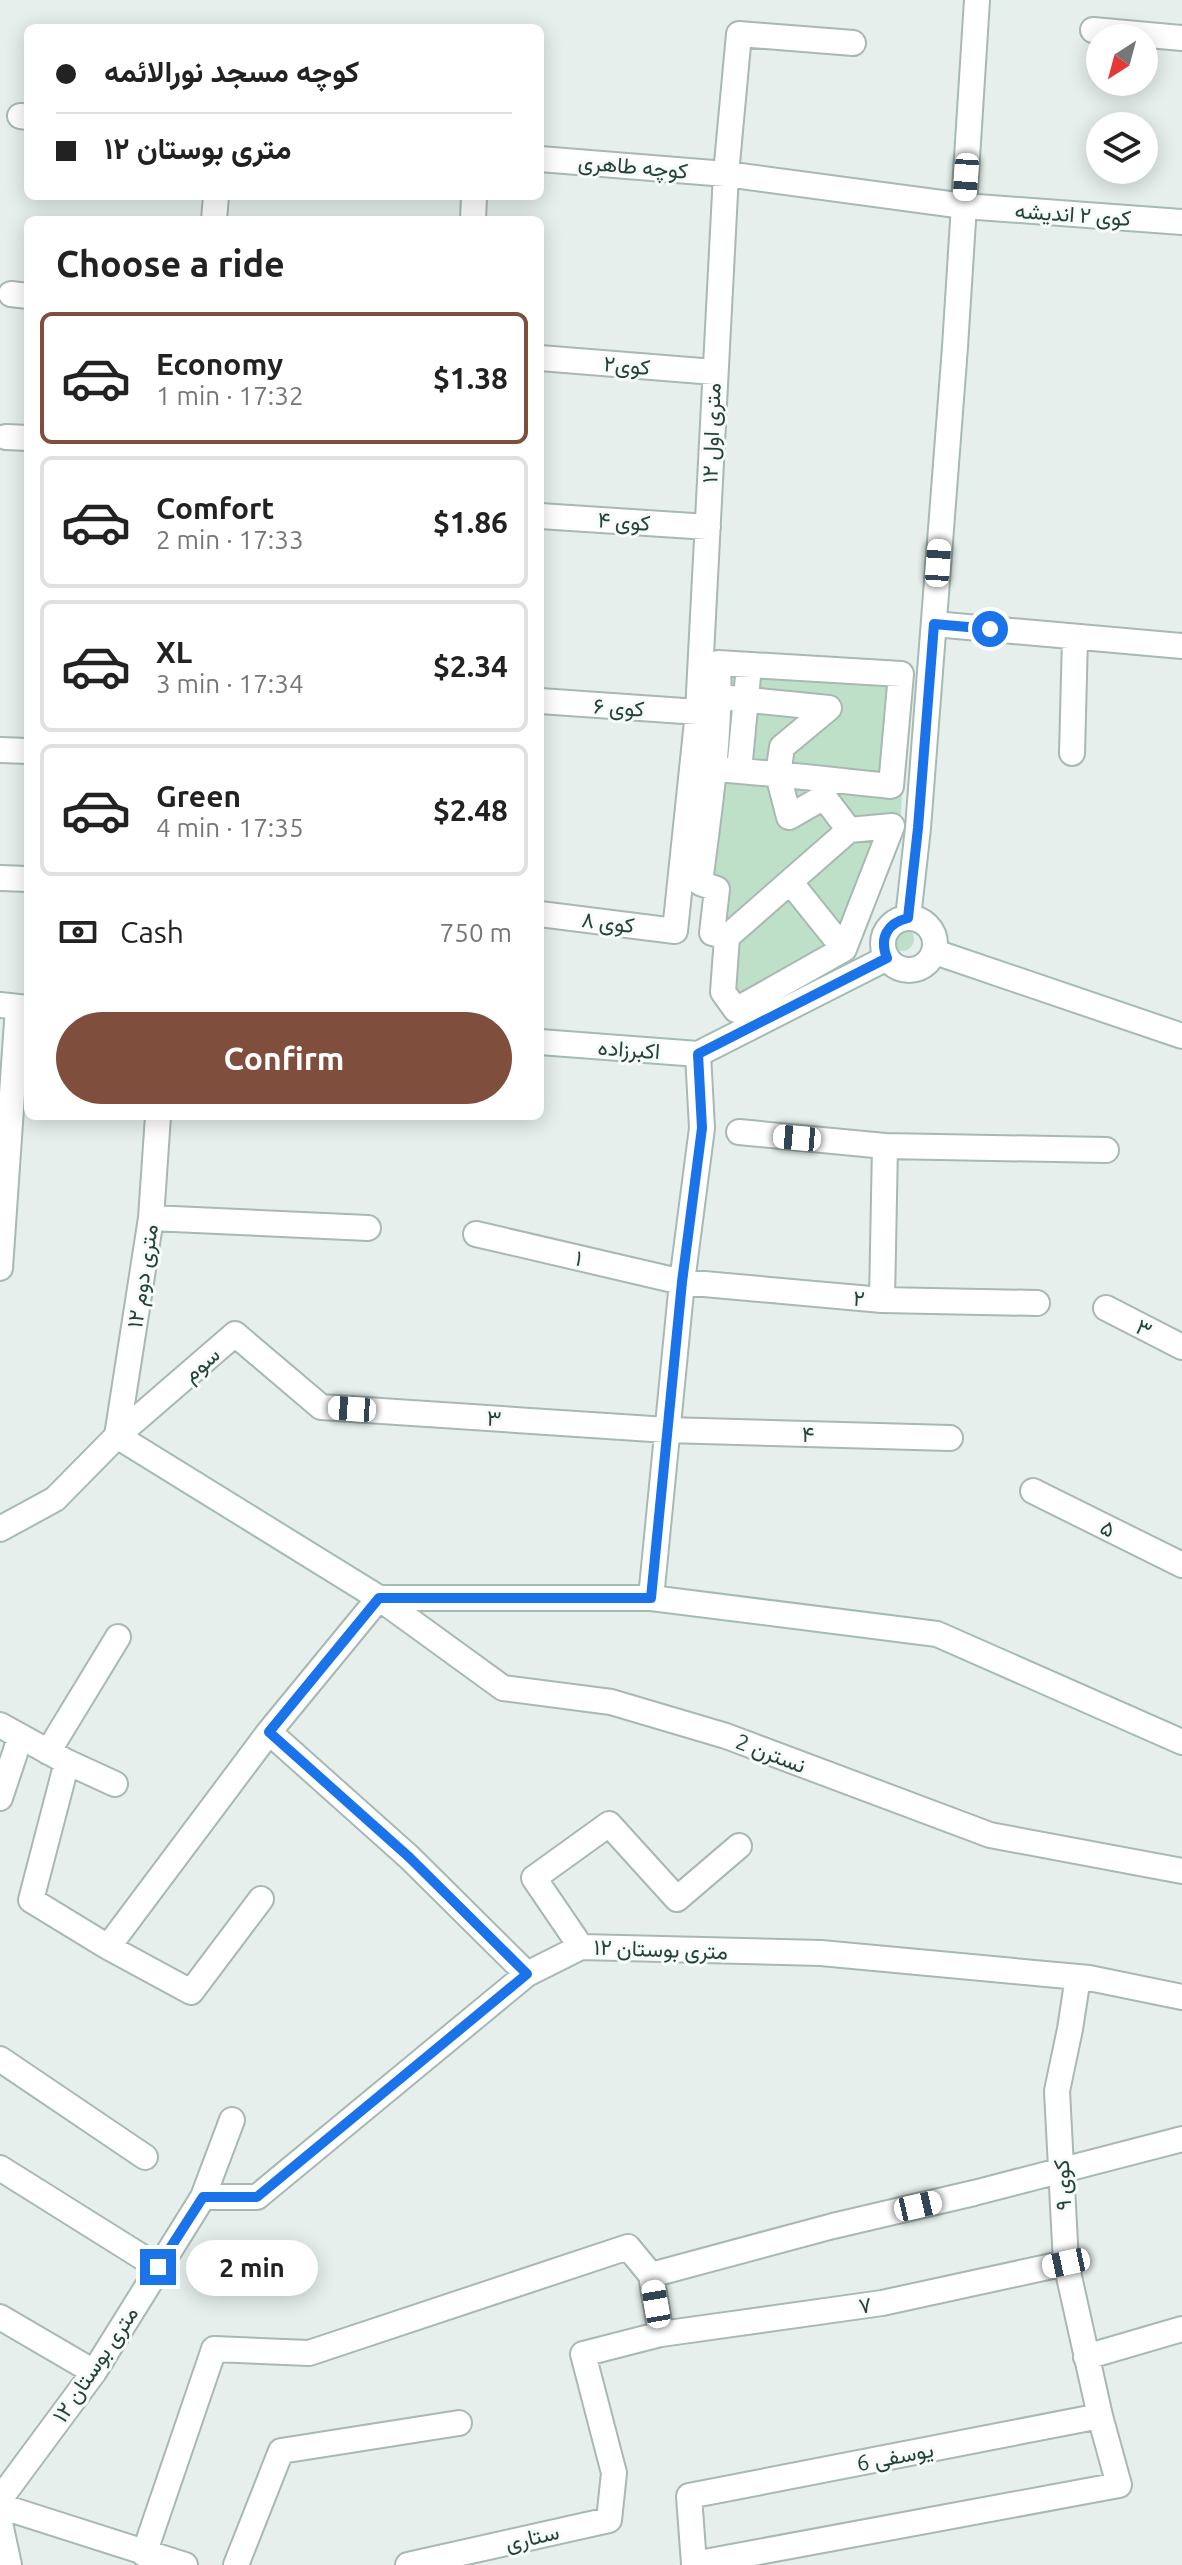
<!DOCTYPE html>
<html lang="en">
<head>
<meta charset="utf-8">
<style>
	body { margin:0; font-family:Ubuntu,Vazirmatn,sans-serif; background:#f6f6f6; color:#222; height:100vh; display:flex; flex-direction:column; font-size:30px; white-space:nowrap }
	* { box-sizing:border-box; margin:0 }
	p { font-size:26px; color:#767676 }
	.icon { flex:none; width:44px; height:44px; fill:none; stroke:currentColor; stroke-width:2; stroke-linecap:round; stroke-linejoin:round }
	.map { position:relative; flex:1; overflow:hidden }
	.panel { position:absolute; left:24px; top:216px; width:520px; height:904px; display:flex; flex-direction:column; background:#fff; border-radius:12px; box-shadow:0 4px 20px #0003 }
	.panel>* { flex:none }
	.hud { position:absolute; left:24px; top:24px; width:520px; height:176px; border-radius:12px; box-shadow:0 4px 20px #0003; display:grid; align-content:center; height:176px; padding:0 32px; background:#fff }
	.needle { width:52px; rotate:216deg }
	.buttons { position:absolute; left:1086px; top:24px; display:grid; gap:16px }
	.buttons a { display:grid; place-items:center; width:72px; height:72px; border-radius:50%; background:#fff; box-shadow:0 4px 20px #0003; font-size:40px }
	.end { position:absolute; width:36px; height:36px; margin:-18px; border:10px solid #1a73e8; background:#fff; box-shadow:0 0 0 4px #fff }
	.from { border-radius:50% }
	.bubble { position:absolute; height:56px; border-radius:28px; background:#fff; box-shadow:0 4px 20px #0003; font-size:26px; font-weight:600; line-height:56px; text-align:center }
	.car { position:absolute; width:24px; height:48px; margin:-24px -12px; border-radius:10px; box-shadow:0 0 6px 2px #0007; background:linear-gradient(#fff 24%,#345 0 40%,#fff 0 76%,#345 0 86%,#fff 0) }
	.hud b { display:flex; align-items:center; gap:28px; height:76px; font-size:30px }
	.hud b+b { border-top:2px solid #e0e0e0 }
	.hud i { width:20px; height:20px; background:#222 }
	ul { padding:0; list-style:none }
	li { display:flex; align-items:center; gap:24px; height:132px; margin:0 16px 12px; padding:0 16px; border:4px solid #e0e0e0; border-radius:12px }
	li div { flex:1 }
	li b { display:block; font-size:30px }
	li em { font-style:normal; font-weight:600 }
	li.active { border-color:#804e3d }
	li>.icon { width:72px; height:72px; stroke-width:1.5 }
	h2 { padding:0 32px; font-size:36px; line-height:96px }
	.pay { display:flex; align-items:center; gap:20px; height:88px; padding:0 32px; font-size:30px }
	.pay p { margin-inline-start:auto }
	.primary-button { display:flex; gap:16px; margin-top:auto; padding:16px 32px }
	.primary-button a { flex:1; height:92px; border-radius:48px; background:#804e3d; color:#fff; font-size:32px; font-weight:600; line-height:92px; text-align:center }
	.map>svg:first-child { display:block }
	.green { fill:#bfe0c8 }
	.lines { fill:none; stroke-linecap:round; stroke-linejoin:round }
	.street-casing { stroke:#a8b8b2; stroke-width:28 }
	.secondary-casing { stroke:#a4bbb3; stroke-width:28 }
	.street { stroke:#fff; stroke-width:24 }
	.secondary { stroke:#fff; stroke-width:24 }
	.route { stroke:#1a73e8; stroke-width:10 }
	.labels { text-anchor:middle; stroke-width:6; stroke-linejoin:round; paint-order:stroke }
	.street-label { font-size:22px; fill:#24423a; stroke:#f7fbf9 }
</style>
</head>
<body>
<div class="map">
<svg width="1182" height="2565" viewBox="0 0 1182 2565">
	<rect width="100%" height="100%" fill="#e6efeb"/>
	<!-- green -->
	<path class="green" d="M712,657l197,12 -9,160 -51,127 -115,63 -13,-76 -16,-6z
		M890 939a12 12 0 1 1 24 0a12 12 0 1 1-24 0Z"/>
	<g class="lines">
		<!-- street casing -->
		<g class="street-casing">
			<path id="street" d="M1093,30l89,8
				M20,116l8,1
				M540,159l186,15 238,32
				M214,220l2,-24
				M473,220l1,-24
				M11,294l17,2
				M540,358l174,14
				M6,437l22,1
				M540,516l168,11
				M934,624l248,22
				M540,701l158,11
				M0,750l28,1
				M1072,753l3,-116
				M714,769c59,4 118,11 177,17l10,-112 -183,-11c3,74 -9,147 -18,220l17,6 -5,44 15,4 122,-107 -25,-33 -35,20 -11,-42 4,-28 47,-39 -109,-11
				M739,771l10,-105
				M0,878l28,1
				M540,914l135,17 23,-219 28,-538 13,-140 114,9
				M727,937l-4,55 13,18 108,-61 -53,-66
				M844,949l48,-123 -43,4
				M739,1132l146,14 221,4
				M151,1218l217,10
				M476,1234l206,48 200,18 155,3
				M0,1268l18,-261
				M882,1300l3,-154
				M1106,1308l76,39
				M117,1436l118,-102 86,73 346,23 283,8
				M117,1436l34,-218 7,-102
				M1033,1491l149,74
				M651,1598l31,-316 20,-154 -4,-74
				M0,1725l67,37 48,22
				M269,1732l140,125 118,117
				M48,1752l70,-115
				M67,1762l-36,138 77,47 161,-215 110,-134 124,90 108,14 115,34 264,99 192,36
				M0,1798l20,-60
				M108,1947l83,45 70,-93
				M581,1947l-47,-69 75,-54 68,75 62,-53
				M1078,1977l-8,52 -13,62 9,172 34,153 19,69 -425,79 -5,-68 411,-80
				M0,2059l145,98
				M0,2168l158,99
				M203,2197l29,-77
				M651,2275l10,59
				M0,2317l94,55
				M1086,2357l96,-28
				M0,2499l94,-127 109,-175h54l270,-223 54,-27 240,6 268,25 93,19
				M0,2506l185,59
				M0,2523l9,42
				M144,2554l70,-205 95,4 319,-106 23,28 182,-49 141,-33 208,-54
				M236,2565l45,-114 178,-28
				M408,2565l201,-45 5,-47 -31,-119 78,-20 221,-31 184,-40"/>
		</g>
		<!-- secondary casing -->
		<g class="secondary-casing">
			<path id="secondary" d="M964,206l218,16
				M908,918l10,-90 37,-481 22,-347
				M883 944a26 26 0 1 1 52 0a26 26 0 1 1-52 0Z
				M935,952l247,84
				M0,1005l28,3
				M540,1042l158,12 189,-96
				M0,1529l55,-30 62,-63 262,162h272l286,36 245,108"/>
		</g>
		<!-- street -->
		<use href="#street" class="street"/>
		<!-- secondary -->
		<use href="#secondary" class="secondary"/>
	</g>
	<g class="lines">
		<!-- route -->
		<path class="route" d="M158,2267l45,-70h54l270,-223 -118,-117 -140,-125 110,-134h272l31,-316 20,-154 -4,-74 189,-96c-8,-20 0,-35 21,-40l10,-90 16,-204 56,5"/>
	</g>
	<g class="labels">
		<!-- street labels -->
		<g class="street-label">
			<text transform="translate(633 166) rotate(5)" y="8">کوچه طاهری</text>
			<text transform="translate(1073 214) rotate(4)" y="8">کوی ۲ اندیشه</text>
			<text transform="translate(627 365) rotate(5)" y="8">کوی۲</text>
			<text transform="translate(711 433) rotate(-88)" y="8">۱۲ متری اول</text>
			<text transform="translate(624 521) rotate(4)" y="8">کوی ۴</text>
			<text transform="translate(619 707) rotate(4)" y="8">کوی ۶</text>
			<text transform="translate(608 922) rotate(7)" y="8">کوی ۸</text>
			<text transform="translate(629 1049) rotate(4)" y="8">اکبرزاده</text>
			<text transform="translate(579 1258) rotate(13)" y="8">۱</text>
			<text transform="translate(142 1276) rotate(-81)" y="8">۱۲ متری دوم</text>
			<text transform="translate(859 1298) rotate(5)" y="8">۲</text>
			<text transform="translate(1144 1328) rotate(27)" y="8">۳</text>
			<text transform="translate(201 1364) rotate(-41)" y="8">سوم</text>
			<text transform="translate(494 1418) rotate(4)" y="8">۳</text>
			<text transform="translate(808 1434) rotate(2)" y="8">۴</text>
			<text transform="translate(1108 1528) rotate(27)" y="8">۵</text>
			<text transform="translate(771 1753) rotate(21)" y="8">نسترن 2</text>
			<text transform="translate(661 1949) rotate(2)" y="8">۱۲ متری بوستان</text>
			<text transform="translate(1062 2185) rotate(-93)" y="8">کوی ۹</text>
			<text transform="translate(865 2305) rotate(-8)" y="8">۷</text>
			<text transform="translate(95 2364) rotate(-56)" y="8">۱۲ متری بوستان</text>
			<text transform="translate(895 2456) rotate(-11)" y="8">یوسفی 6</text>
			<text transform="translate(532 2537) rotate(-13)" y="8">ستاری</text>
		</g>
	</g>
</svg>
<div class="buttons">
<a><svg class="needle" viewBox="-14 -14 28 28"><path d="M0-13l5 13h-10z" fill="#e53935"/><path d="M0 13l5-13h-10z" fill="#767676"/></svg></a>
<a><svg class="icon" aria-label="layers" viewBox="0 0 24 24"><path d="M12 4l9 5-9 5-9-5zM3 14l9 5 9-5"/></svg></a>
</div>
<i class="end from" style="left:990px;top:629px"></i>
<i class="end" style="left:158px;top:2267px"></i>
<div class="bubble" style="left:186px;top:2240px;width:132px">2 min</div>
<i class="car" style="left:966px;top:177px;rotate:184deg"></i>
<i class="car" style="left:938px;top:563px;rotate:4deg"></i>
<i class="car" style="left:797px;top:1138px;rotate:275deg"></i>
<i class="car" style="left:352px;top:1409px;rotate:274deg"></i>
<i class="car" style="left:918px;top:2206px;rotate:77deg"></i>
<i class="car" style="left:1066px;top:2263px;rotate:258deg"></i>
<i class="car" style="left:656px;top:2304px;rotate:350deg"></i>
<div class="hud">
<b><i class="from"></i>کوچه مسجد نورالائمه</b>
<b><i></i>۱۲ متری بوستان</b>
</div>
<section class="panel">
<h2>Choose a ride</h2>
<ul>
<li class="active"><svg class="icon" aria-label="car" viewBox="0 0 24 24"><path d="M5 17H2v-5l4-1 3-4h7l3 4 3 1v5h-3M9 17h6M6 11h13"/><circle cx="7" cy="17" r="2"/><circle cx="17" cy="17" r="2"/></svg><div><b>Economy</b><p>1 min · 17:32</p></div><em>$1.38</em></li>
<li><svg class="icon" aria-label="car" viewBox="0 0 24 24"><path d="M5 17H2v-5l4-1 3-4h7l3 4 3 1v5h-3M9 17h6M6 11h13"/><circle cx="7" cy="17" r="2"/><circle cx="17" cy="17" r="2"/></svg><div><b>Comfort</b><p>2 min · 17:33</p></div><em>$1.86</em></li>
<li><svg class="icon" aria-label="car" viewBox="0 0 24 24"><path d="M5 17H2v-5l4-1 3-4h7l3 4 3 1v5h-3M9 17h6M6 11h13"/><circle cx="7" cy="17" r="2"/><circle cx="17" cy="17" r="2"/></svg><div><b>XL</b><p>3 min · 17:34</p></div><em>$2.34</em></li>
<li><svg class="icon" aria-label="car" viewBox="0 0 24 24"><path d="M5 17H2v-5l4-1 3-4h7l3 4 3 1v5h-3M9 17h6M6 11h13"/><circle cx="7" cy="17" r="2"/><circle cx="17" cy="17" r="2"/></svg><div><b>Green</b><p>4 min · 17:35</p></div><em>$2.48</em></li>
</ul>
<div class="pay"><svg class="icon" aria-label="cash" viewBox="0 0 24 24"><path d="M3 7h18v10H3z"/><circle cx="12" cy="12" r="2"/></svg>Cash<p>750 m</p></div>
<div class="primary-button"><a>Confirm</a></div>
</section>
</div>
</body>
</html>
